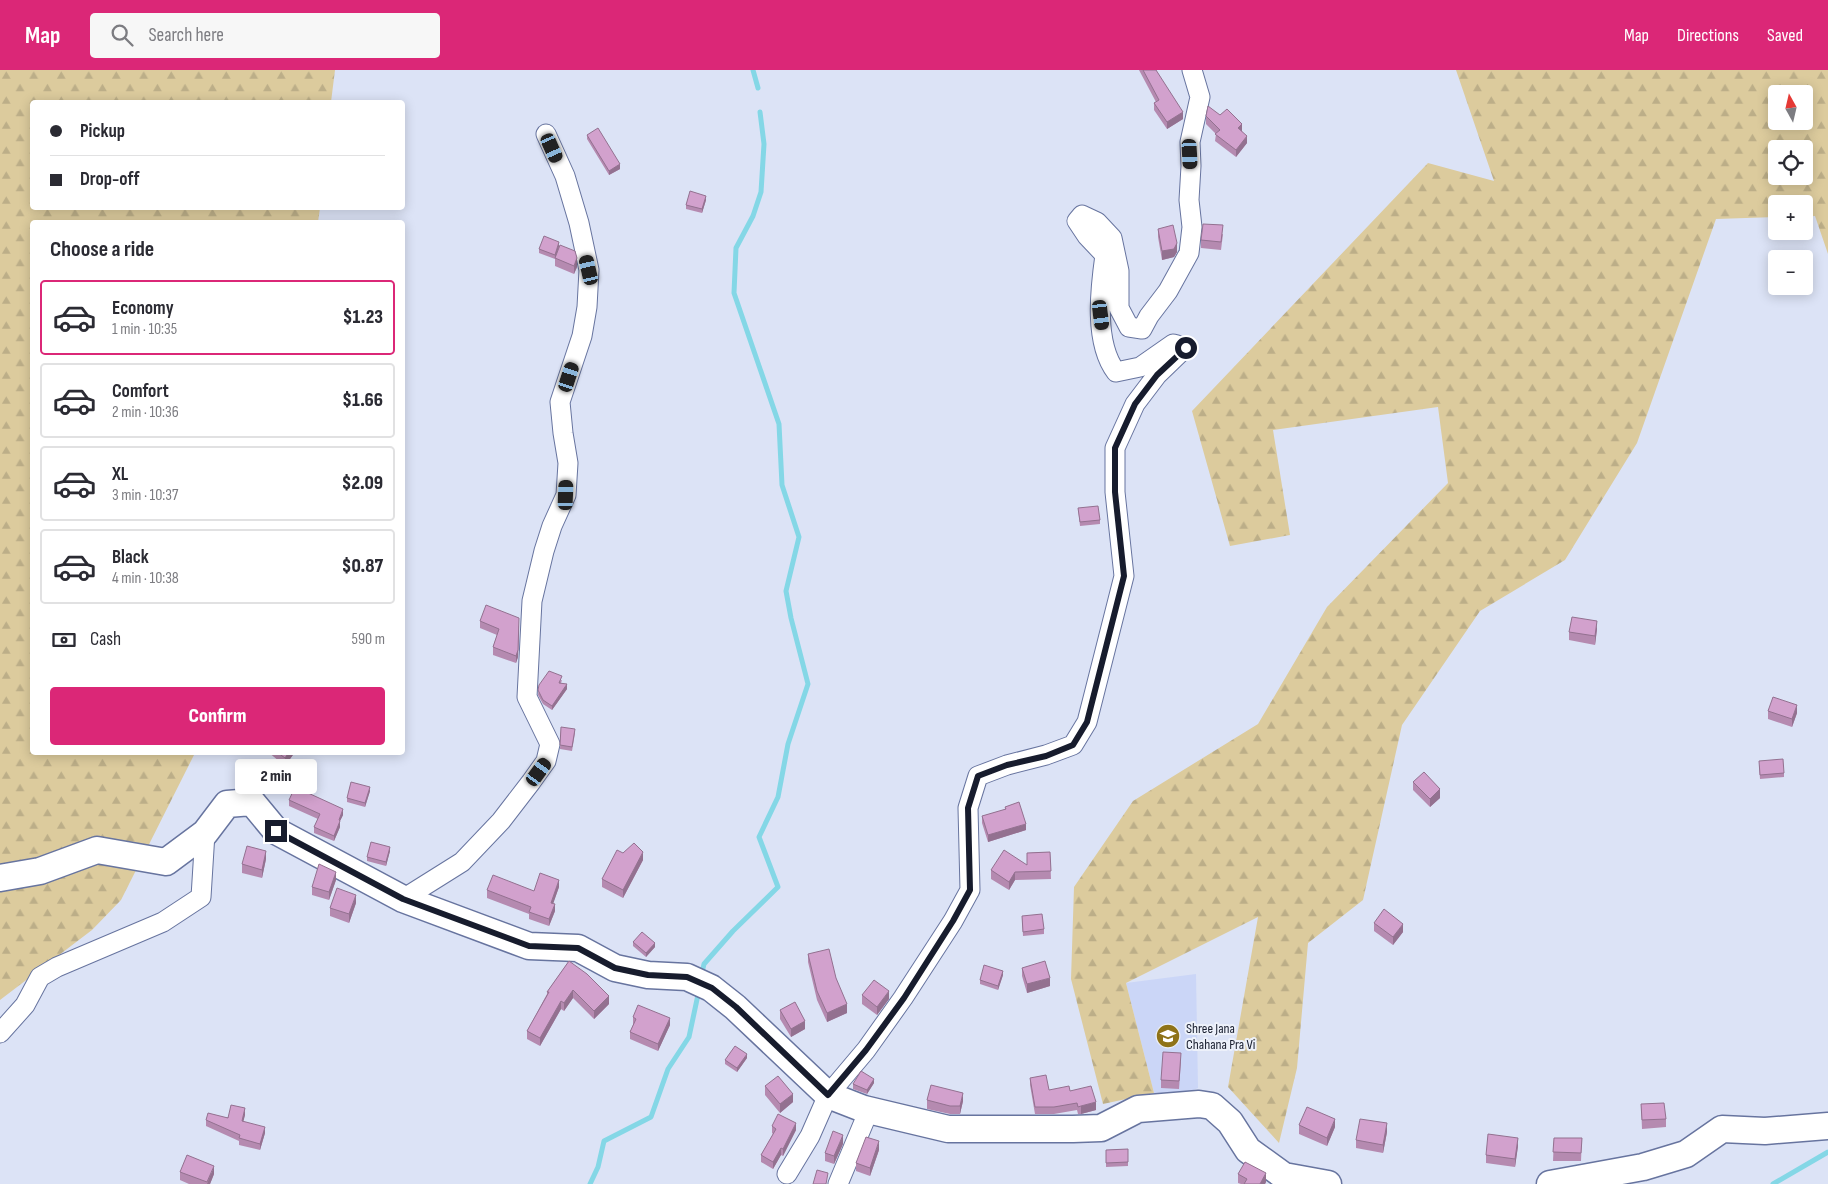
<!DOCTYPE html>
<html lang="en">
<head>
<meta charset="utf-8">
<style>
	body { margin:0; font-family:"Sofia Sans Condensed",sans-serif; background:#f7f7f7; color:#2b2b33; height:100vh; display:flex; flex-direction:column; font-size:19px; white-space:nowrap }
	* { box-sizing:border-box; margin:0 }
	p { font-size:16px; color:#7c7c81 }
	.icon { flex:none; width:28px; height:28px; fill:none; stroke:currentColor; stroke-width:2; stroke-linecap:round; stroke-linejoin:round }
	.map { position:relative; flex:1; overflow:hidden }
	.panel { position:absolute; left:30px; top:150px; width:375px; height:535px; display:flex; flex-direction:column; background:#fff; border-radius:5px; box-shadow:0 2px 12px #0003 }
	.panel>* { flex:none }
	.banner { position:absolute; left:30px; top:30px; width:375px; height:110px; border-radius:5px; box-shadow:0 2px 12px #0003; display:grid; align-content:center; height:110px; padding:0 20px; background:#fff }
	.needle { width:32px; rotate:352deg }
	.buttons { position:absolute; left:1768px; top:15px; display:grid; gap:10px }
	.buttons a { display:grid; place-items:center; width:45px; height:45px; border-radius:5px; background:#fff; box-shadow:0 2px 12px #0003; font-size:25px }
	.end { position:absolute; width:22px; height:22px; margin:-11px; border:6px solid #171c2d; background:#fff; box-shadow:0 0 0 2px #fff }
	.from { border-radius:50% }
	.bubble { position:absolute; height:35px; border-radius:5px; background:#fff; box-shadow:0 2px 12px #0003; font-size:16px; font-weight:800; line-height:35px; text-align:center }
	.car { position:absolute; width:15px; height:30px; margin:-15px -8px; border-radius:6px; box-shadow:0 0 4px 1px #0007; background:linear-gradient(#222 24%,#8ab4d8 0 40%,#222 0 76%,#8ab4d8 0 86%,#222 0) }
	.banner b { display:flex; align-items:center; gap:18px; height:48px; font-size:19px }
	.banner b+b { border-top:1px solid #e1e1e2 }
	.banner i { width:12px; height:12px; background:#2b2b33 }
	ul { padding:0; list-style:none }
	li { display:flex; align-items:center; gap:15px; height:75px; margin:0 10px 8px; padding:0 10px; border:2px solid #e1e1e2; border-radius:5px }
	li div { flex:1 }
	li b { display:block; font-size:19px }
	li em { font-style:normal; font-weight:800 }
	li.on { border-color:#db2777 }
	li>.icon { width:45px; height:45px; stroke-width:1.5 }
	h2 { padding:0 20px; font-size:22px; line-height:60px }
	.pay { display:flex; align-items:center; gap:12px; height:55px; padding:0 20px; font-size:19px }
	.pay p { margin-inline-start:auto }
	.cta { display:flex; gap:10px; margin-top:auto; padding:10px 20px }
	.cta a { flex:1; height:58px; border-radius:5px; background:#db2777; color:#fff; font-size:20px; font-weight:800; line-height:58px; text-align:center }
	header { display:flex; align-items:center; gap:30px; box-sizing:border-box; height:70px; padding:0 25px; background:#db2777; color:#fff }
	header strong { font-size:24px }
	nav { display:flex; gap:28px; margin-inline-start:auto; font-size:18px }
	.search { width:350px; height:45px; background:#f7f7f7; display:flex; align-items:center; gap:12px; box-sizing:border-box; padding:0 18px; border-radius:5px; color:#7c7c81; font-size:19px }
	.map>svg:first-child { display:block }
	.built { fill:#cbd6f7 }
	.forest { fill:url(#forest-firs); fill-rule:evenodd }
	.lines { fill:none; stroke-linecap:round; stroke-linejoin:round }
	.stream { stroke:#84d7e6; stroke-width:5 }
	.street-casing { stroke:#67749f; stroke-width:21 }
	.secondary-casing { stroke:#67749f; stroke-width:29 }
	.street { stroke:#fff; stroke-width:19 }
	.secondary { stroke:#fff; stroke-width:26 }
	.wall { fill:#b58ab0 }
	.shaded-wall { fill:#937190 }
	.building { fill:#d2a1cd; stroke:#937190 }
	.route { stroke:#171c2d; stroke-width:6 }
	.labels { text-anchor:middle; stroke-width:4; stroke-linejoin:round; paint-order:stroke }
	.poi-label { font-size:14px; fill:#171c2d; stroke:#edf1fa; text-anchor:start }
</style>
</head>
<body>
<header>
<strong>Map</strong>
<div class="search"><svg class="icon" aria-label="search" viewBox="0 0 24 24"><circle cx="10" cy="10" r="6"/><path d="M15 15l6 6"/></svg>Search here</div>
<nav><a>Map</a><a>Directions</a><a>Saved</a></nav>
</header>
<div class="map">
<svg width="1828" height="1114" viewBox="0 0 1828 1114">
	<defs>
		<pattern id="forest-firs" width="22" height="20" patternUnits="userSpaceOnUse" patternTransform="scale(1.25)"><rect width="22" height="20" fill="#dccb9d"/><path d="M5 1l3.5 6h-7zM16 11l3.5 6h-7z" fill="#bcae88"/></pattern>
	</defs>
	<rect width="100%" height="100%" fill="#dce3f6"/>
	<!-- built -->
	<path class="built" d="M1196,904l2,114 -20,9 -24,-4 -28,-110z"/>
	<!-- forest -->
	<path class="forest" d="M0,0h335l-4,32h-299v106h288l-2,14h-286v530l163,1 -74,147 -29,30 -92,70z
		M1456,0h372v184l-13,-38 -11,1v-13h-28v13l-60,2 -79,224 -72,117 -85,51 -78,114 -39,175 -55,43 -11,125 -18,75 -51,-56 30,-170 -132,66 28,110 -51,11 -32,-125 3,-92 59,-86 125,-77 69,-117 121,-124 -10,-76 -165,23 17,105 -60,11 -38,-135 236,-248 66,18zM1776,24h28v27h-28zM1776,79h28v27h-28z"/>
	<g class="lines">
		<!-- stream -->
		<path class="stream" d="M753,0l5,18
			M701,907l3,-13 29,-33 45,-44 -19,-50 19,-40 10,-53 20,-60 -17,-66 -5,-27 13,-54 -17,-52 -3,-61 -45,-131 2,-45 17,-32 8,-24 3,-48 -4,-32
			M590,1114l8,-17 6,-26 47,-24 17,-48 21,-32 10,-47
			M1773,1114l55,-32"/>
		<!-- street casing -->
		<g class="street-casing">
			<path id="street" d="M1177,275l-4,-1 -33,23 -24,5c-22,-29 -16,-82 -11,-117l-18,-19 -10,-15 5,-6 15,7 15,16 7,33v37l10,19 13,2 7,-13 19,-25 21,-38 3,-26 -3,-27 2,-34 -1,-24 10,-45 -8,-27
				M403,829l59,-37 39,-41 30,-39 15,-21 4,-17 -23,-47 5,-96 12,-50 8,-25 14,-31 2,-32 -5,-30 -3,-31 22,-66 5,-29 2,-37 -10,-47 -14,-47 -19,-42
				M0,963l25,-28 15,-28 17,-10 106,-45 38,-25 4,-64
				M787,1104l23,-38 18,-41 38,-45 37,-52 50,-77 17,-31 -2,-82 10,-32 29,-11 39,-10 27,-10 14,-23 37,-146 -9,-84v-44l20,-44 22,-29 29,-28
				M838,1114l31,-74"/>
		</g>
		<!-- secondary casing -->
		<g class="secondary-casing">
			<path id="secondary" d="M0,808l40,-7 57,-21 69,12 39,-29 22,-29 25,-2 24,29 127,68 126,47 49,2 37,20 33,7 39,2 24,11 24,19 93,88 36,14 84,20h125l28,-1 37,-19 61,-5 13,2 18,16 18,28 36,26 44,8
				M1550,1114l93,-17 43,-13 36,-25 43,2 63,-5"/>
		</g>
		<!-- street -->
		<use href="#street" class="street"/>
		<!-- secondary -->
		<use href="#secondary" class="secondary"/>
	</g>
	<!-- wall -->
	<path class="wall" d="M1139,0h17l27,49 -16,10 -13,-19v-7l2,-1z
		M1206,46l36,15 5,12 -11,14 -21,-16 1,-7 -10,-10z
		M587,65l33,34 -11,6 -22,-36z
		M706,130l-4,13 -16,-4v-4z
		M1158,159l19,23 -3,5 -12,3 -4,-23z
		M1223,164l-2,16 -20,-2v-8z
		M559,176l18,21 -3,7 -19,-8v-7l-16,-6v-4z
		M1078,438l22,12v4l-20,2z
		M480,551l39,5 -1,31 -2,6 -23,-8v-8l4,-12 -17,-7z
		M1597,559l-2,16 -26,-5v-8z
		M562,610l-1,3 6,6 -15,21 -9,-6 -5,-9 1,-10z
		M1768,641l29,2 -5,14 -24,-8z
		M561,657l14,6 -3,18 -12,-2z
		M268,682h27l-10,14z
		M1759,695l25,8v4l-24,2z
		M1413,712l27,16 -10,9 -17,-17z
		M370,721l-5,16 -18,-5v-4z
		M289,730l54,15 -3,6v6l-6,14 -20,-8v-6l4,-8 -29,-13z
		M1005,737l21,23 -38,12 -6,-19v-7l23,-6z
		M390,781l-4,15 -19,-5v-4z
		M1050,782l1,27 -36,1 -6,10 -18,-11v-9l36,-5v-12z
		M623,783l20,7 -20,38 -21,-11v-8z
		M266,789l-4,19 -20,-5v-9z
		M336,810l-7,20 -17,-5v-8z
		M559,817l-6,16 2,8 -6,15 -20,-7v-5l-42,-16v-8l47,1z
		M356,833l-7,20 -19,-7v-8z
		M1022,846l22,13v5l-21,2z
		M1374,853l29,9 -10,13 -19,-14z
		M633,872l22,5 -9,10 -13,-11z
		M808,884l28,24 11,35 -20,9 -10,-22 -9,-38z
		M569,891l40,43 -15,15 -21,-21 -9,13 -3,-2 -21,37 -13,-7v-8l20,-37v-2z
		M1022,898l28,18 -23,7 -5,-17z
		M1003,905l-5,15 -18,-6v-4z
		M862,925l27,4 -12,16 -15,-11z
		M780,940l25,19 -14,8 -11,-18z
		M633,947l37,8 -12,26 -28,-12v-7l3,-7z
		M747,988l-10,14 -12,-8v-4z
		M1181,991l-2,28 -18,-1v-8z
		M1030,1008l19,12 21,1 26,19 -15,4h-3l-1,-4 -23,4h-19l-5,-29z
		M874,1013l-7,11 -14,-5v-5z
		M765,1016l28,16 -13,11 -15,-18z
		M927,1030l36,1 -3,13h-10l-23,-5z
		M1641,1034l25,15v8l-24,2z
		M245,1045l-2,6 22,12 -5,17 -21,-5v-4l-33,-15v-6z
		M1299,1055l36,2 -8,19 -28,-12z
		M772,1056l24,4 -13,26 -2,-1 -8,14 -12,-7v-7l12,-21 -1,-1z
		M1387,1062l-4,21 -27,-5v-8z
		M1554,1068h28l-1,23h-28z
		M843,1074l-9,20 -9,-3v-8z
		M1518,1076l-3,21 -29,-4v-8z
		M1128,1079v17l-22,1v-17z
		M879,1080l-9,26 -14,-5v-8z
		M180,1102l34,2 -4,10h-21l-9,-4z
		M1238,1104l28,8 -1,2h-24l-3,-1z"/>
	<!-- shaded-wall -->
	<path class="shaded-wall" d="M1183,42v7l-16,10v-7z
		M1242,54v8l-4,-4z
		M1247,66v7l-11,14v-7z
		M620,94v5l-11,6v-4z
		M706,126v4l-4,13v-4z
		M559,172v4l-4,13v-4z
		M1177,173v9l-3,5 -12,3v-9z
		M577,188v9l-3,7v-8z
		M519,548l-1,39 -2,6v-7z
		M1597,551v8l-2,16v-9z
		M567,614v5l-15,21v-4z
		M1797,635v8l-5,14v-8z
		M289,682h6l-10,14v-8z
		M370,717v4l-5,16v-4z
		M1440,719v9l-10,9v-8z
		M343,739v6l-3,6v6l-6,14v-5z
		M1026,754v6l-38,12v-7z
		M390,777v4l-4,15v-4z
		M266,781v8l-4,19v-8z
		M643,782v8l-20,38v-8z
		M336,802v8l-7,20v-8z
		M1015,802v8l-6,10v-8z
		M559,810v7l-8,23v-7z
		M356,825v8l-7,20v-9z
		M555,834v7l-6,15v-7z
		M1403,854v8l-10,13v-8z
		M655,873v4l-9,10v-4z
		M1003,901v4l-5,15v-4z
		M1050,908v8l-23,7v-9z
		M573,920v8l-9,13v-8z
		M889,921v8l-12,16v-8z
		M609,926v8l-15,15v-8z
		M561,931v8l-21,37v-8z
		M847,934v9l-20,9v-9z
		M670,948v7l-12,26v-7z
		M805,951v8l-14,8v-8z
		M747,984v4l-10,14v-4z
		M874,1009v4l-7,11v-4z
		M963,1023v8l-3,13v-8z
		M793,1024v8l-13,11v-9z
		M1096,1032v8l-15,4v-8z
		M245,1038v7l-3,12v-6z
		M1335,1049v8l-8,19v-8z
		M796,1053v7l-13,26v-7z
		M1387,1053v9l-4,21v-8z
		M265,1057v6l-5,17v-6z
		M843,1065v9l-9,20v-8z
		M1518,1068v8l-3,21v-8z
		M879,1071v9l-9,26v-8z
		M781,1078v7l-8,14v-7z
		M214,1096v8l-4,10h-3z
		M1266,1103v9l-1,2h-5z"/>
	<!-- building -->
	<path class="building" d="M1143,0h13l27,42 -16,10 -13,-19 5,-3z
		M1208,36l12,9 7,-6 15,15 -4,4 9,8 -11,14 -21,-16 5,-4 -14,-14z
		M598,58l22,36 -11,7 -22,-36z
		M690,121l16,5 -4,13 -16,-4z
		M1203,154l20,1 -2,17 -20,-2z
		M1173,155l4,18 -3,6 -12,2 -4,-22z
		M544,166l15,6 -4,13 -16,-6z
		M560,175l15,6 2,7 -3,8 -19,-8z
		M1098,436l2,14 -20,2 -2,-14z
		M486,535l33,13 -1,32 -2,6 -23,-9 6,-18 -19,-8z
		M1572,547l25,4 -2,15 -26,-4z
		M549,601l13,5 -3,7 8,1 -15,22 -9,-6 -5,-10 1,-5z
		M1773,627l24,8 -5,14 -24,-8z
		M561,657l14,2 -3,18 -12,-2z
		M277,682h12l-4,6z
		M1783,689l1,14 -24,2 -1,-14z
		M1424,702l16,17 -10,10 -17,-17z
		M351,712l19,5 -5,16 -18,-5z
		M295,717l48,22 -4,11 1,1 -6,15 -20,-9 6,-13 -31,-14z
		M1019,732l7,22 -38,11 -6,-19 24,-7 -1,-2z
		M371,772l19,5 -4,15 -19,-5z
		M634,773l9,9 -20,38 -21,-11 15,-29 6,3z
		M247,776l19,5 -4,19 -20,-6z
		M1004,780l23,15v-12l23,-1 1,19 -36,1 -6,10 -18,-12z
		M319,794l17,8 -7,20 -17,-5z
		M540,803l19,7 -8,23 4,1 -6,15 -20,-7 2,-5 -44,-17 6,-15 41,16z
		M337,818l19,7 -7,19 -19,-6z
		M1384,839l19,15 -10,13 -19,-14z
		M1042,844l2,15 -21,3 -1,-16z
		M642,862l13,11 -9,10 -13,-11z
		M829,879l7,29 11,26 -20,9 -10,-22 -9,-37z
		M569,891l18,13 22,22 -15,15 -21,-21 -9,13 -3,-2 -21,37 -13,-7 22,-39h-2z
		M1045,891l5,17 -23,6 -5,-16z
		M984,895l19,6 -5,15 -18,-6z
		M874,910l15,11 -12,16 -15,-12z
		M795,932l10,19 -14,8 -11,-19z
		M638,935l32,13 -12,26 -28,-12 6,-13 -3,-2z
		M735,976l12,8 -10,14 -12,-8z
		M1163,982l18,1 -2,28 -18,-1z
		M861,1001l13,8 -7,11 -14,-6z
		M1046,1005l3,15 20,-4 1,5 21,-5 5,16 -15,4 -3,1 -1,-4 -23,4h-19l-5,-29z
		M778,1006l15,18 -13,10 -15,-18z
		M931,1015l32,8 -3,13h-10l-23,-6z
		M1664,1033l2,16 -24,1 -1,-16z
		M231,1035l14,3 -3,13 23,6 -5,17 -21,-6 1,-3 -34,-15 2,-7 20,5z
		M1307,1037l28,12 -8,19 -28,-13z
		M778,1044l18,9 -13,26 -2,-1 -8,14 -12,-7 15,-26 -4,-3z
		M1360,1049l27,4 -4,22 -27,-5z
		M833,1061l10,4 -9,21 -9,-3z
		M1488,1064l30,4 -3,21 -29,-4z
		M866,1067l13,4 -9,27 -14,-5z
		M1554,1068h28l-1,15 -28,-1z
		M1128,1079v13l-22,1v-13z
		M187,1085l27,11 -7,16 -27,-10z
		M1245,1092l21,11 -6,11h-16l3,-5 -9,-5z
		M817,1100l11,3 -2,11h-13z"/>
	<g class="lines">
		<!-- route -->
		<path class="route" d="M276,761l127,68 126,47 49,2 37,20 33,7 39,2 25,11 24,19 92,88 38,-45 38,-52 49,-77 17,-31 -2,-82 10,-32 29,-11 39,-9 27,-11 14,-23 37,-146 -9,-84v-44l20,-44 22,-29 29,-27"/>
	</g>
	<!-- icons -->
	<defs>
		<g id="school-disc" transform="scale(1.25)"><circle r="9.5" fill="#8f7318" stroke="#edf1fa"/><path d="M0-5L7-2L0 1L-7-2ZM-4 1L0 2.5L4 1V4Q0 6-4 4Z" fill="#fff"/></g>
	</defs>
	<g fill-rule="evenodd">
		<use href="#school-disc" x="1168" y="966"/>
	</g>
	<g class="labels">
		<!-- poi labels -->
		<g class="poi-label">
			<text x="1186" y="963">Shree Jana<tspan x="1186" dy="16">Chahana Pra Vi</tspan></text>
		</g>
	</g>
</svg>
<div class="buttons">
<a><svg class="needle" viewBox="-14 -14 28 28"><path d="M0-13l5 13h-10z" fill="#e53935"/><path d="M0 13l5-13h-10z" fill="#7c7c81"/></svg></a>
<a><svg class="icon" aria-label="locate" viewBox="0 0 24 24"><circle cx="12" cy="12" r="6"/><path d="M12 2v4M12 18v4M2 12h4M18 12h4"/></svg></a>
<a>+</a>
<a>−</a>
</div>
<i class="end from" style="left:1186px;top:278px"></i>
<i class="end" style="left:276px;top:761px"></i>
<div class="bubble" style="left:235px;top:689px;width:82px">2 min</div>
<i class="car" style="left:552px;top:78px;rotate:156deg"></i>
<i class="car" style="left:1190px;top:84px;rotate:177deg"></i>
<i class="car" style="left:589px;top:200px;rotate:347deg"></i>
<i class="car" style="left:1101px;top:245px;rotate:173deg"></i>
<i class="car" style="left:569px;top:307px;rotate:18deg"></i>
<i class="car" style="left:566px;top:425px;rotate:2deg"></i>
<i class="car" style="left:539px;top:702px;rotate:36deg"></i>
<div class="banner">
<b><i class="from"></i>Pickup</b>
<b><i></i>Drop-off</b>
</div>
<section class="panel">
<h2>Choose a ride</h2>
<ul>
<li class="on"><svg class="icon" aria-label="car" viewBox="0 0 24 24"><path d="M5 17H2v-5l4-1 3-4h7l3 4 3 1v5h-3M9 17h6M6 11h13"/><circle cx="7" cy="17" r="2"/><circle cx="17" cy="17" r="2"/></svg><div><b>Economy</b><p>1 min · 10:35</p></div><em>$1.23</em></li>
<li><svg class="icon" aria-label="car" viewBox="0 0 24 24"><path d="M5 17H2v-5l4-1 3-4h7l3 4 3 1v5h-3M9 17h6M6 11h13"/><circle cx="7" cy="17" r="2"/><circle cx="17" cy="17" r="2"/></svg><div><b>Comfort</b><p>2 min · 10:36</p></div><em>$1.66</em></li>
<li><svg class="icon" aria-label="car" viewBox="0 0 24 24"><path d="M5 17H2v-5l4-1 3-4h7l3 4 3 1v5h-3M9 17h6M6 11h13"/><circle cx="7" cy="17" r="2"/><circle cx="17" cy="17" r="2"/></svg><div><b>XL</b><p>3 min · 10:37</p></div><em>$2.09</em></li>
<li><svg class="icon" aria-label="car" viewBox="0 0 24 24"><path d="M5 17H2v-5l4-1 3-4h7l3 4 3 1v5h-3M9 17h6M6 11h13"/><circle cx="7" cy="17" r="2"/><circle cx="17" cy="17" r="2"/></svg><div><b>Black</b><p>4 min · 10:38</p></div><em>$0.87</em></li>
</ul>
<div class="pay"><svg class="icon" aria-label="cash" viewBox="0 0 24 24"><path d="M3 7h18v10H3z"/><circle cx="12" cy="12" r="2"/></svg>Cash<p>590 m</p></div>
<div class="cta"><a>Confirm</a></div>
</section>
</div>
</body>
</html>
